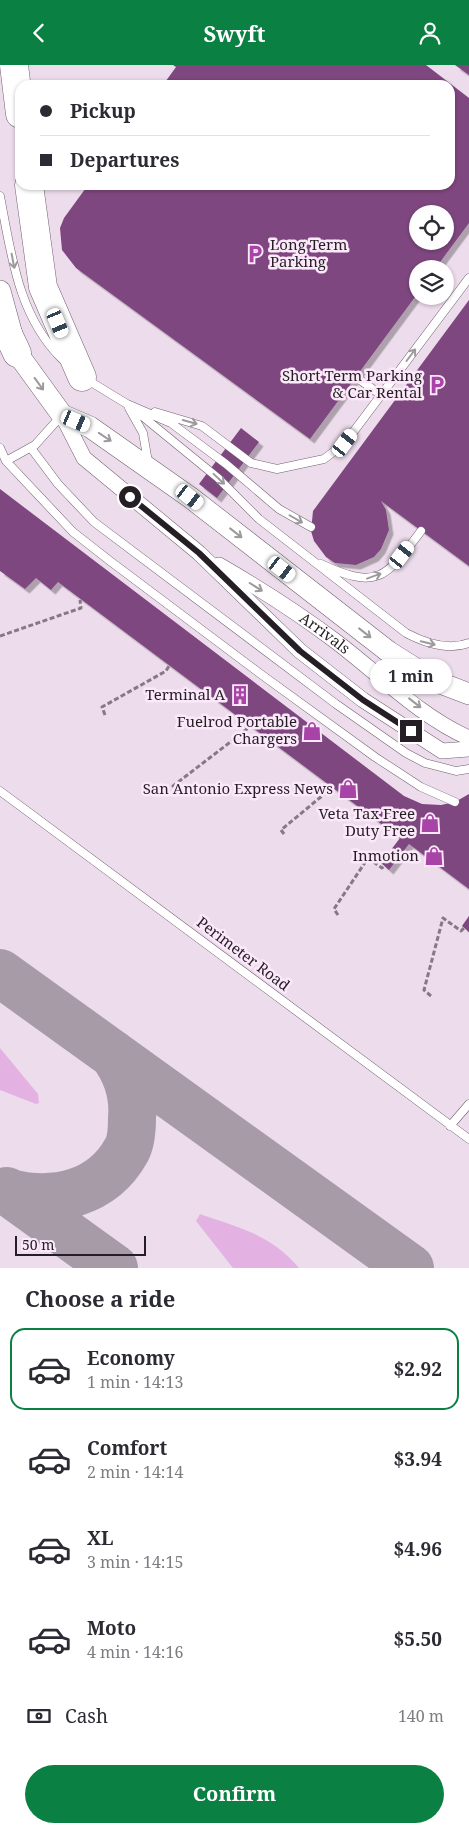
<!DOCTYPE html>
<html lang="en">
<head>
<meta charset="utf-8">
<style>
	body { margin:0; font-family:"Noto Serif",serif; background:#f7f7f7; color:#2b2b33; height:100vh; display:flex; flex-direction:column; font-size:19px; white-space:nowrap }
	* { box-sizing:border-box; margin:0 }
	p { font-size:16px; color:#7c7c81 }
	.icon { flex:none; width:28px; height:28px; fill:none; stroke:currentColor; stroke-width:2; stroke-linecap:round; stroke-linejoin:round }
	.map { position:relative; height:1203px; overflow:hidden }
	.drawer { display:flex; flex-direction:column; background:#fff; flex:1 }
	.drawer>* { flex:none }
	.top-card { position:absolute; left:15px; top:15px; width:440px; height:110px; border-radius:15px; box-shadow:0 1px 4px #0004; display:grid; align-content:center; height:110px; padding:0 25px; background:#fff }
	.tools { position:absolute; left:409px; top:140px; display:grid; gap:10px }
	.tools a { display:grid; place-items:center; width:45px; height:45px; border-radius:50%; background:#fff; box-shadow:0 1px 4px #0004; font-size:25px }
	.scale { position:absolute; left:15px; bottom:12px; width:131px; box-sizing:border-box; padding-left:5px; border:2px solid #251f25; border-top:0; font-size:14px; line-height:18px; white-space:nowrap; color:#251f25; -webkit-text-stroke:4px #fbe9fa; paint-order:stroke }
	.end { position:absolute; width:22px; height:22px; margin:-11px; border:6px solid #251f25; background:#fff; box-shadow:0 0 0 2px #fff }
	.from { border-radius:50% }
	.bubble { position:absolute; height:35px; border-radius:18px; background:#fff; box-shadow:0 1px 4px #0004; font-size:16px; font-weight:700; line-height:35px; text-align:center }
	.car { position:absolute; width:15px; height:30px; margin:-15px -8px; border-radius:6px; box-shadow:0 0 4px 1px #0007; background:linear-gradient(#fff 24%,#345 0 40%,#fff 0 76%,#345 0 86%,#fff 0) }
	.top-card b { display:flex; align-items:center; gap:18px; height:48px; font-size:19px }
	.top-card b+b { border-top:1px solid #e1e1e2 }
	.top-card i { width:12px; height:12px; background:#2b2b33 }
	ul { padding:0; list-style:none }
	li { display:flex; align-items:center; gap:15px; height:82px; margin:0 10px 8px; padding:0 15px; border:2px solid transparent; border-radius:15px }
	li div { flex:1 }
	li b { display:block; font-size:19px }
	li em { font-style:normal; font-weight:700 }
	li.active { border-color:#0b8043 }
	li>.icon { width:45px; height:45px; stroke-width:1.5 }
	h2 { padding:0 25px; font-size:22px; line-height:60px }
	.pay { display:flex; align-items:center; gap:12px; height:55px; padding:0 25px; font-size:19px }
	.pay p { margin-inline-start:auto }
	.cta { display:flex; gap:10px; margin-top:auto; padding:10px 25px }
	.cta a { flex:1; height:58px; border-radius:30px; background:#0b8043; color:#fff; font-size:20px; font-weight:700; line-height:58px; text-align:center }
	header { display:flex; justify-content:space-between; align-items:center; height:65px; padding:0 25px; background:#0b8043; color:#fff; font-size:22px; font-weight:700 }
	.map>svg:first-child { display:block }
	.green { fill:#e4b2e2 }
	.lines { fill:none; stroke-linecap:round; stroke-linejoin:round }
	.taxiway { stroke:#a89ba8; stroke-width:48 }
	.building { fill:#7f467f; fill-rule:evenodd; filter:url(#shadow) }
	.service-casing { stroke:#70616f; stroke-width:9 }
	.minor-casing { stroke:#70616f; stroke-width:16 }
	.secondary-casing { stroke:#70616f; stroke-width:22 }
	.motorway-casing { stroke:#70616f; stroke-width:29 }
	.path { stroke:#857984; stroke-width:3; stroke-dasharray:5 2.5; stroke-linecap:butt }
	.service { stroke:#fff; stroke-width:8 }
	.minor { stroke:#fff; stroke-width:15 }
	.secondary { stroke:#fff; stroke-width:21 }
	.motorway { stroke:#fff; stroke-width:28 }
	.oneway { stroke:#9d9a9d }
	.route { stroke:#251f25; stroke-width:6 }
	.labels { text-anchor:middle; stroke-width:5; stroke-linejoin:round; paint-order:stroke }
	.poi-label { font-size:15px; fill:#251f25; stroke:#fbe9fa; text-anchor:end }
	.street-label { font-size:15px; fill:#251f25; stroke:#fbe9fa }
</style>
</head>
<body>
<header><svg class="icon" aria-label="back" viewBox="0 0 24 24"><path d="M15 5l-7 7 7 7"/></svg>Swyft<svg class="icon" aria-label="person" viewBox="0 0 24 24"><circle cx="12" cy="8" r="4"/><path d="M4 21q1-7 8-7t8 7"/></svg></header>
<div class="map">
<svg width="469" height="1203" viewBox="0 0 469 1203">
	<defs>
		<filter id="shadow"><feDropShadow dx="4.5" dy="4.5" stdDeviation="0" flood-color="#0004"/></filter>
	</defs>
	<rect width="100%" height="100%" fill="#eddcec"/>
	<!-- green -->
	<path class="green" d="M0,983l38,46 1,9 -3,1 -36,-14z
		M200,1149c39,14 71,20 99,54h-66l-37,-47z"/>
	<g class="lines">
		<!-- taxiway -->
		<path class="taxiway" d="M0,908l410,295
			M7,1126l107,77
			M10,1128c44,11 92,1 116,-42 5,-8 6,-23 6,-33 2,-24 -5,-45 -19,-64"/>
	</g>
	<!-- building -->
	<path class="building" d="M173,0h253l43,33v125l-34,46h-17v24l-108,146 -234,-171 -14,-18 -2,-22 4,-10 24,-33h362v-100h-287l13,-18zM418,149h27v27h-27z
		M455,0h14v10z
		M469,235v266l-88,-65 5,9 3,20 -8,19 -7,8 -18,8 -21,-2 -9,-6 -12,-16 -3,-10 2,-20z
		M241,363l18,14 -42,56 -18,-14z
		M0,424l404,307 18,8 19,1 14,-3 14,-8v95l-60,-45 -20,26 -8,-7 19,-25 -342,-256 -7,8 -15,-12 -11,11 -25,-18z
		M469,851v16l-7,-6z"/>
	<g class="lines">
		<!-- service casing -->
		<g class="service-casing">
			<path id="service" d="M0,131c11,57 18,120 62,163
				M356,312l25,18
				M86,314l41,25 44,19 55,41 53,45 32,18
				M129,343l14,25 5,29
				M136,346l82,67 41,41 147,114c19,10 42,18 63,10
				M155,347l47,14 49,37 26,6 47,-10 21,-16 124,-165
				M0,383l6,13 67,71 37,29 152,114 113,82 46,30 34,15
				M31,383l27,36 36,38 242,182 70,49 19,10 31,8 13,-2
				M6,396l29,-16 27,-30
				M321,499c58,27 65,13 100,-33
				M0,726l469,348
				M450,1061l19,-22"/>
		</g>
		<!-- minor casing -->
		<g class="minor-casing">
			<g id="minor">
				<path d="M62,350l22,43 115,95 101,98 63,49 79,51 27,-2"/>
				<path id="s1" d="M219,500c40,23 79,48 115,75 44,33 85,76 135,98"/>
			</g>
		</g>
		<!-- secondary casing -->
		<g class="secondary-casing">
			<path id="secondary" d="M0,226l17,62 45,62 28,12 101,71 198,154 46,29 34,13"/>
		</g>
		<!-- motorway casing -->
		<g class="motorway-casing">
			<path id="motorway" d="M14,0l6,49
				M29,120l14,102 39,90
				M0,252l17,36"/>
		</g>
		<!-- path -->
		<path class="path" d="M0,571l81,-28 -1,-8
			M105,650l-3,-8 64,-36 3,-5
			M178,728l-5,-7 73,-56 3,-5
			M284,769l-3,-4 47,-39 2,-5
			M338,850l-4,-6 34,-51 14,10 2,-2
			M431,931l-7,-6 19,-72 18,13 3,-3"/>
		<!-- service -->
		<use href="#service" class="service"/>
		<!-- minor -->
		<use href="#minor" class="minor"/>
		<!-- secondary -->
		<use href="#secondary" class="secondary"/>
		<!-- motorway -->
		<use href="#motorway" class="motorway"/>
	</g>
	<!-- one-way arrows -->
	<defs><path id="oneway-shaft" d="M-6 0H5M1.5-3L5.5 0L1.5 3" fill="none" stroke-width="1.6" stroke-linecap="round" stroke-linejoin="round" transform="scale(1.25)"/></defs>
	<g class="oneway">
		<use href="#oneway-shaft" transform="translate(13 196) rotate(79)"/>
		<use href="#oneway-shaft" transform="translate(411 290) rotate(-53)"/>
		<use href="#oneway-shaft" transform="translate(39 319) rotate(54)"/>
		<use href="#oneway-shaft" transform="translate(190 357) rotate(16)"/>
		<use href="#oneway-shaft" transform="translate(105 372) rotate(34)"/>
		<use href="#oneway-shaft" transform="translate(219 414) rotate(43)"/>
		<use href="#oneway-shaft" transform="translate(296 454) rotate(30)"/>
		<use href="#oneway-shaft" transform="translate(236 468) rotate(38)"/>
		<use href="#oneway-shaft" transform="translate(374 511) rotate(-20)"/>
		<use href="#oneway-shaft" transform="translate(256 522) rotate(32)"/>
		<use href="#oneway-shaft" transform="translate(365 568) rotate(38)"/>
		<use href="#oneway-shaft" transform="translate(428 578) rotate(14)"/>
		<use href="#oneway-shaft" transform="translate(415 638) rotate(38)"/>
	</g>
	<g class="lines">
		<!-- route -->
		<path class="route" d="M130,432l69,56 101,98 63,49 48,31"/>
	</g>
	<!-- icons -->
	<defs>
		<g id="parking-bare" transform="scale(1.5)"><path d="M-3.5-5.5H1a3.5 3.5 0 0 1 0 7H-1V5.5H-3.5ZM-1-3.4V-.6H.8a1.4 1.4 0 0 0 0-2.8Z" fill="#a843a8" stroke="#fbe9fa" stroke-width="2.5" paint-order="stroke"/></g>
		<g id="building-bare" transform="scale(1.5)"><path d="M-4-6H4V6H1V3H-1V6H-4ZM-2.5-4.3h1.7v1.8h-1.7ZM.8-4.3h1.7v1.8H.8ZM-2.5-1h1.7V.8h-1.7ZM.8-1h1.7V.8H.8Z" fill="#a843a8" stroke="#fbe9fa" stroke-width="2.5" paint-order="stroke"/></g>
		<g id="shop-bare" transform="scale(1.5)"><path d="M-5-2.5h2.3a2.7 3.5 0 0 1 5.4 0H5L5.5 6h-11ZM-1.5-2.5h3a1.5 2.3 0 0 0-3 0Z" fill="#a843a8" stroke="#fbe9fa" stroke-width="2.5" paint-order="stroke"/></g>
	</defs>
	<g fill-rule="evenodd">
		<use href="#parking-bare" x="255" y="189"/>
		<use href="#parking-bare" x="437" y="320"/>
		<use href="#building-bare" x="240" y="630"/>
		<use href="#shop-bare" x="312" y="666"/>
		<use href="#shop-bare" x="348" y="724"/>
		<use href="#shop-bare" x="430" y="758"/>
		<use href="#shop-bare" x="434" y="791"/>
	</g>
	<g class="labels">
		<!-- poi labels -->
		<g class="poi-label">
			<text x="270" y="185" text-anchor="start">Long Term<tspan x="270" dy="17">Parking</tspan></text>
			<text x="422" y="316">Short Term Parking<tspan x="422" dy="17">&amp; Car Rental</tspan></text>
			<text x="225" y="635">Terminal A</text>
			<text x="297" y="662">Fuelrod Portable<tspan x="297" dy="17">Chargers</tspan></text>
			<text x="333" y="729">San Antonio Express News</text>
			<text x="415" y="754">Veta Tax Free<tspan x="415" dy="17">Duty Free</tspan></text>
			<text x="419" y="796">Inmotion</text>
		</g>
		<!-- street labels -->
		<g class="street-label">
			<text dy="5" stroke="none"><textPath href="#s1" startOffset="126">Arrivals</textPath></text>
			<text transform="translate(243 889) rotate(37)" y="5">Perimeter Road</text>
		</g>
	</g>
</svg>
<div class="tools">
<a><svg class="icon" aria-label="locate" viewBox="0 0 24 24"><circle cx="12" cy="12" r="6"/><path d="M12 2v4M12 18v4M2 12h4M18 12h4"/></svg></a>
<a><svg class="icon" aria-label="layers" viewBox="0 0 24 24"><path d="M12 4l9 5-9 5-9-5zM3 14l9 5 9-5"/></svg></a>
</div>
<div class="scale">50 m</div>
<i class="end from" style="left:130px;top:432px"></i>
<i class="end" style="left:411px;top:666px"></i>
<div class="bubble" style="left:370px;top:594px;width:82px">1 min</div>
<i class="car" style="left:58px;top:258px;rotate:157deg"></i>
<i class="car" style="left:76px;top:356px;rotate:113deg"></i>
<i class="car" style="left:345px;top:378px;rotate:37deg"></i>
<i class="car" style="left:190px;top:432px;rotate:128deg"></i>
<i class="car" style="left:402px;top:490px;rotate:37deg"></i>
<i class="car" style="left:282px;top:504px;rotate:128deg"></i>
<div class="top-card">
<b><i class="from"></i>Pickup</b>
<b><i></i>Departures</b>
</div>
</div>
<section class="drawer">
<h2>Choose a ride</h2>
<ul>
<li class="active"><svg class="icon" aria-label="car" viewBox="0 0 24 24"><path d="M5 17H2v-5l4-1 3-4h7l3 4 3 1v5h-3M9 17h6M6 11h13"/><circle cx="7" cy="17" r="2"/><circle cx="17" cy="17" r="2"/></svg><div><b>Economy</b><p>1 min · 14:13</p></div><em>$2.92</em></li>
<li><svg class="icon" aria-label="car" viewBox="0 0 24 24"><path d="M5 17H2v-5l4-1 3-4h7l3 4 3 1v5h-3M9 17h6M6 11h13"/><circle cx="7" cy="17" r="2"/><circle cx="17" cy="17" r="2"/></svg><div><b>Comfort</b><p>2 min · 14:14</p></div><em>$3.94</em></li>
<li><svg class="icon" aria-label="car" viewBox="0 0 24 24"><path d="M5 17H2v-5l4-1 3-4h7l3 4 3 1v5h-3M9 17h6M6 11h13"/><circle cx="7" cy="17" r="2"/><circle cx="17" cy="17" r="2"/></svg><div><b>XL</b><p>3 min · 14:15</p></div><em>$4.96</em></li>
<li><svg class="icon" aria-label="car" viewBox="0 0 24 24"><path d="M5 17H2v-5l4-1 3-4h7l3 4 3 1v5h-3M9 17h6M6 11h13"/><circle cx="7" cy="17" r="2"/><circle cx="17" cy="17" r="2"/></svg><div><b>Moto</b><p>4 min · 14:16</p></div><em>$5.50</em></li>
</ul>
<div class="pay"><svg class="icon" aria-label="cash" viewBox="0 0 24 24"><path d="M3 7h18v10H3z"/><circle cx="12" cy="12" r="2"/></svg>Cash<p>140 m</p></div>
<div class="cta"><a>Confirm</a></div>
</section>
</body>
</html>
